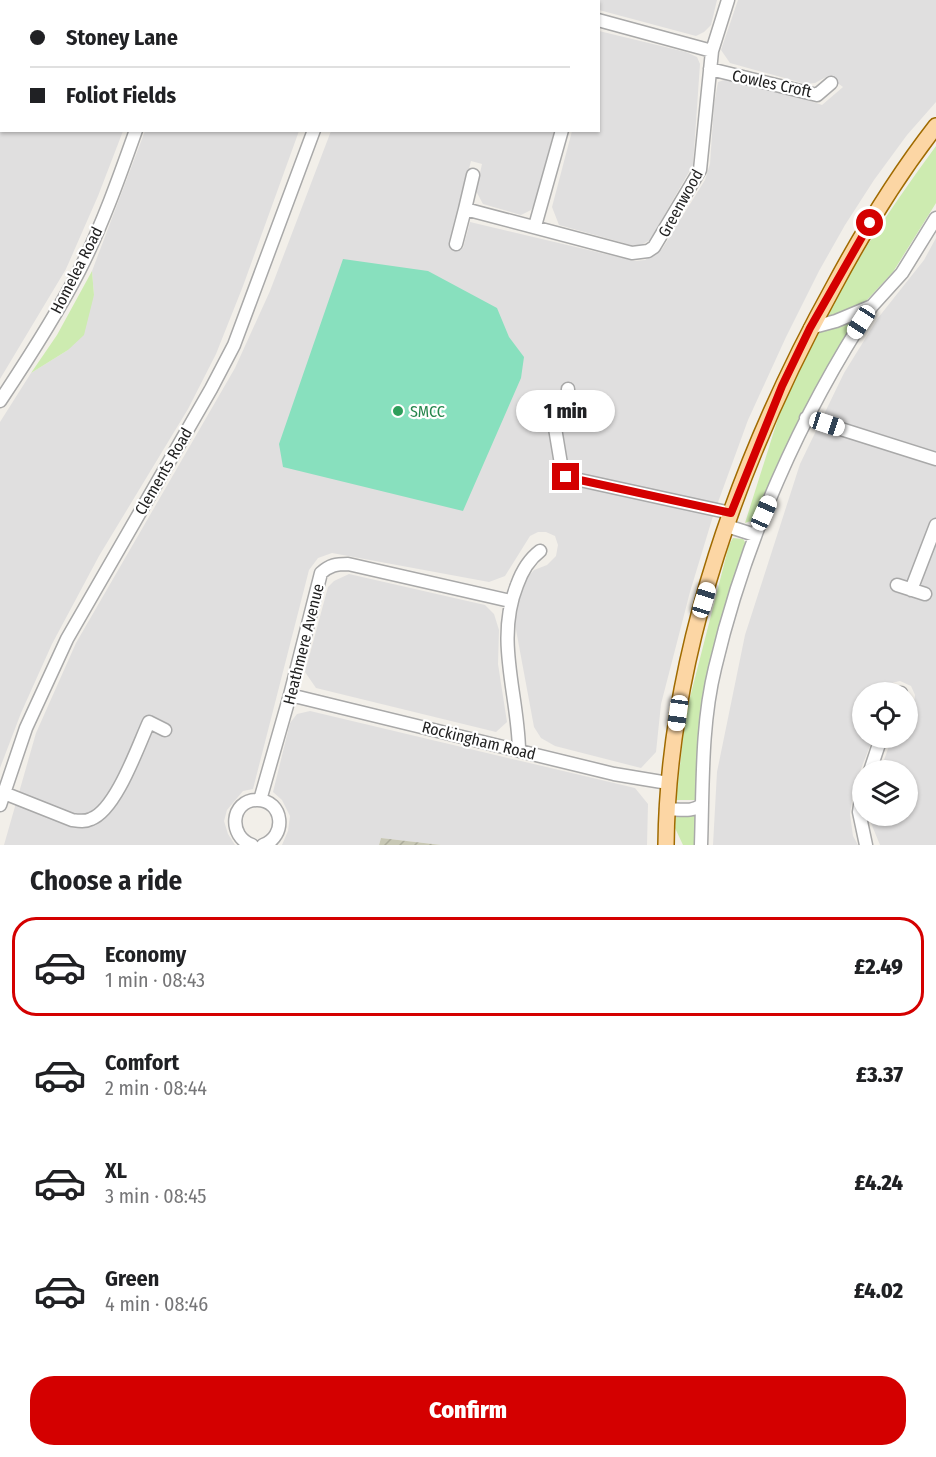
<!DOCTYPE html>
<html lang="en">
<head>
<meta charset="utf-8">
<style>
	body { margin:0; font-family:"Fira Sans Condensed",sans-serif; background:#f2f2f2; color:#202124; height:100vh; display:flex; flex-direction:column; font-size:22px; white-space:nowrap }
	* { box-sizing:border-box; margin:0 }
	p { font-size:20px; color:#757577 }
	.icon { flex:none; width:33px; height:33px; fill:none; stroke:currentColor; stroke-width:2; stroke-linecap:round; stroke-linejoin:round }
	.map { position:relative; height:845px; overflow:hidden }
	.drawer { display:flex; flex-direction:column; background:#fff; flex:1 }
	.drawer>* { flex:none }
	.banner { position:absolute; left:0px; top:0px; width:600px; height:132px; box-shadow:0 2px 4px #0004; display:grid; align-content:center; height:132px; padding:0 30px; background:#fff }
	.buttons { position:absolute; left:852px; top:682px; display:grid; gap:12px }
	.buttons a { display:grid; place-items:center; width:66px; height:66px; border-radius:50%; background:#fff; box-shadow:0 2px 4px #0004; font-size:30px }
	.end { position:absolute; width:27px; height:27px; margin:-14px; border:8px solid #d40000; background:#fff; box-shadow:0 0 0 3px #fff }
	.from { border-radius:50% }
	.bubble { position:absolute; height:42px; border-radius:21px; background:#fff; box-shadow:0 2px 4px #0004; font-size:20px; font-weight:800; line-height:42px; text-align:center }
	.car { position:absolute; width:18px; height:36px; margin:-18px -9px; border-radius:8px; box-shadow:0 0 4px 2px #0007; background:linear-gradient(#fff 24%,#345 0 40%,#fff 0 76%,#345 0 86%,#fff 0) }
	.banner b { display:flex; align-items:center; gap:21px; height:57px; font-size:22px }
	.banner b+b { border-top:2px solid #e0e0e0 }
	.banner i { width:15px; height:15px; background:#202124 }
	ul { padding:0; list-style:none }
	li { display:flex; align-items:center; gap:18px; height:99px; margin:0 12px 9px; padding:0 18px; border:3px solid transparent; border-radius:24px }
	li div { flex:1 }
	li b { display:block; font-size:22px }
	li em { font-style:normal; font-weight:800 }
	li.active { border-color:#d40000 }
	li>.icon { width:54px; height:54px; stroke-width:1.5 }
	h2 { padding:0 30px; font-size:27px; line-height:72px }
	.action { display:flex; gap:12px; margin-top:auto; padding:12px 30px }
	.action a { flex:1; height:69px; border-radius:24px; background:#d40000; color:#fff; font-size:24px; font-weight:800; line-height:69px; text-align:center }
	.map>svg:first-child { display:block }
	.residential { fill:#e0dfdf }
	.construction { fill:url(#construction-furrows) }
	.grass { fill:#cdebb0 }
	.pitch { fill:#88e0be }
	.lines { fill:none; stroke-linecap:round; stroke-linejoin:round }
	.minor-casing { stroke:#a9a9a9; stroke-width:15 }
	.major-casing { stroke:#a06b00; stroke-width:18 }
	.minor { stroke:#fff; stroke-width:12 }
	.major { stroke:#fcd6a4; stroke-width:15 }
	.route { stroke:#d40000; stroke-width:8 }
	.leisure-dot { fill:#2e9e5b; stroke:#fff; stroke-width:2 }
	.labels { text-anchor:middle; stroke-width:4.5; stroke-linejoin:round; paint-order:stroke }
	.street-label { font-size:16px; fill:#222; stroke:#fff }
	.leisure-label { font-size:16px; fill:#27864d; stroke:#fff; text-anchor:start }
</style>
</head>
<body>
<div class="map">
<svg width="936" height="845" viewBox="0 0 936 845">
	<defs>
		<pattern id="construction-furrows" width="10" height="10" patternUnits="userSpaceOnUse" patternTransform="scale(1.5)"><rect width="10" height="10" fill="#c7c7b4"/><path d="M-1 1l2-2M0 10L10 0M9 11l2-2" fill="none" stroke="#abab9a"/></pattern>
	</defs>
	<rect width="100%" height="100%" fill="#f2efe9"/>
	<!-- residential -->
	<path class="residential" d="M75,0h273l-1,2z
		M561,0h156l-6,25 -7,7 -8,4 -97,-26 -1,-8z
		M738,0h198v102l-29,33 -33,45 -29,45 -26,46 -33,66 -38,83 -35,96 -23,76 -29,112 -5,48 -15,16 -86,-22 -14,-8 -7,-11 -20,-108 5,-22 8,-19 7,-8 13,-5 9,-9 2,-11 -3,-9 -9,-4h-8l-8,4 -25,40 -16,6 -157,-29 -14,5 -9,12 -56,219 -10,2 -16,19 -3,11 4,13 7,11h-231l32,-112 40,-90 159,-275 35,-77 61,-160h223l-19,72 -4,7 -10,5 -38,-11 -7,-13 6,-27 -11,-3 -22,85 14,2 7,-26 165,39 10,-1 17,-11 43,-69 5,-16 4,-59 4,-23 9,-3 72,18 23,8 21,-18 -15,-11 -13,7 -9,1 -76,-21 -9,-13z
		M0,10l2,120 121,1 -25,65 -32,73 -66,110z
		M599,31l87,21 11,5 3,7 -7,101 -43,75 -9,5h-10l-72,-20 -7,-18 20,-76 26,-1z
		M145,131h154l-56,155 -27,68 -28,55 -89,147 -47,88 -31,69 -21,55v-346l31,-49 37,-23 26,-55 -2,-24z
		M936,238v607h-56l-9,-22v-7h37v-45h-28l12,-33h16v-23l6,-10 1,-10 -4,-9 -11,-5 -17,4 -6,8h-15v45h11l-19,49 -4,27 3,22 5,9h-145l4,-73 28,-137 55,-171 44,-91 34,-55 46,-58z
		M349,574l136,31 9,9 5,16 -1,34 9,58 -11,10 -180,-44 -11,-16 23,-85 6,-6z
		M310,711l325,77 13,16 -1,41h-206l-60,-7 -2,7h-97l6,-14 2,-15 -8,-16 -9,-8 17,-69 7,-9z"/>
	<!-- construction -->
	<path class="construction" d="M381,838l60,7h-62z"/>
	<!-- grass -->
	<path class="grass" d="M936,146v57l-43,69 -27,29 -43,19c33,-61 72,-118 113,-174z
		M92,271l2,24 -10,40 -16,15 -37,23 26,-38z
		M852,319l2,4 -71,129 -29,68 -9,3 36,-114 36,-78z
		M733,538l10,1 4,6 -31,96 -17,93 -2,60 -2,6h-19l10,-87 43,-168z
		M675,815h21l3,5 -1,25h-15l-8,-17z"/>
	<!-- pitch -->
	<path class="pitch" d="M343,259l85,12 69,37 12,29 15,20 -3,21 -58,133 -180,-44 -4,-23z"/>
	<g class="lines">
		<!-- minor casing -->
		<g class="minor-casing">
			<path id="minor" d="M25,0l7,2
				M181,2l1,-2
				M362,2v-2
				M546,2l1,-2
				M598,20l114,31
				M710,69l107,26 14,-12
				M465,209l8,-34
				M535,226l27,-96
				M456,244l9,-35 167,44 16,-2 6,-4 46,-77 12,-119 16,-51
				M810,328l26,-7 36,-15 30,-33 34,-55
				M568,389l-1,13 21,8
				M0,401c28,-42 56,-85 79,-130 23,-45 40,-93 57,-141
				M567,402l-13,20 8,48 4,7 165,36
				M806,418l130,41
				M727,526l28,9
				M897,585l28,9
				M911,590l25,-65
				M893,693h8
				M290,695l324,79 54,9
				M519,750c-1,-56 -24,-110 -2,-165 5,-14 11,-25 23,-34
				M870,771l11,-33
				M862,792l-3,20 7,33
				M4,793l68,27c7,1 13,2 19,-1 25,-9 47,-73 58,-97l16,8
				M260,800l30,-105 31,-122c9,-8 15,-9 27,-9l162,37
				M0,805l26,-77 41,-89 144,-250 23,-44 80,-215
				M666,809c12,0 28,4 36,-5
				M252,845c-24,-8 -22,-45 5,-45 27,0 30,37 6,45
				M701,845c2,-58 0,-120 14,-177 30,-128 85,-252 157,-362"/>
		</g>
		<!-- major casing -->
		<g class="major-casing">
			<path id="major" d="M666,845c2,-192 76,-393 168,-559 30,-56 63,-110 102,-160"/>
		</g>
		<!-- minor -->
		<use href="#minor" class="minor"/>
		<!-- major -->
		<use href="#major" class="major"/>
	</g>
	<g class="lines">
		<!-- route -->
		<path class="route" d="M566,477l165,36 51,-127 28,-58 60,-105"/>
	</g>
	<!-- markers -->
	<circle class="leisure-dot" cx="398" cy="411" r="6"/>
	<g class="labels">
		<!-- street labels -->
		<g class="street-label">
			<text transform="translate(772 83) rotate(12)" y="6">Cowles Croft</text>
			<text transform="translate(680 203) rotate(-61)" y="6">Greenwood</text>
			<text transform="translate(76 270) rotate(-63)" y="6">Homelea Road</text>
			<text transform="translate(163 471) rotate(-60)" y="6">Clements Road</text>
			<text transform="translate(303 644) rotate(-76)" y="6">Heathmere Avenue</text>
			<text transform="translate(479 740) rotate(14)" y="6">Rockingham Road</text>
		</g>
		<!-- leisure labels -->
		<g class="leisure-label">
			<text x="410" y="417">SMCC</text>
		</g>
	</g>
</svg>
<div class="buttons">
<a><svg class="icon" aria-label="locate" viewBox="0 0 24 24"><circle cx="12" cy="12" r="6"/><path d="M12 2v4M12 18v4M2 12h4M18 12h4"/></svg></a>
<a><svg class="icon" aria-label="layers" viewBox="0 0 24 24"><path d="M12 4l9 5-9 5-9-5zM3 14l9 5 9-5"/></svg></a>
</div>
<i class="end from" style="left:870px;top:223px"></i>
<i class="end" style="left:566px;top:477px"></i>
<div class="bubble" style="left:516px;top:390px;width:99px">1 min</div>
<i class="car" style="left:861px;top:322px;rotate:213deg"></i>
<i class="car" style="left:827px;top:424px;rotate:108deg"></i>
<i class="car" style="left:764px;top:513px;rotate:24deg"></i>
<i class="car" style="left:704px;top:600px;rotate:17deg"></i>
<i class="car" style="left:678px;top:713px;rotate:188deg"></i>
<div class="banner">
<b><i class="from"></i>Stoney Lane</b>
<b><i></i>Foliot Fields</b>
</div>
</div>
<section class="drawer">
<h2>Choose a ride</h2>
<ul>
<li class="active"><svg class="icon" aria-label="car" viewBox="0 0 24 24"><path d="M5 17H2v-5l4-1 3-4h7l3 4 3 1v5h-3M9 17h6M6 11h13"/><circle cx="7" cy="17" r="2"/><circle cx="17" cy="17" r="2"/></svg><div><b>Economy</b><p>1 min · 08:43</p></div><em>£2.49</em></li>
<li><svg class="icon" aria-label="car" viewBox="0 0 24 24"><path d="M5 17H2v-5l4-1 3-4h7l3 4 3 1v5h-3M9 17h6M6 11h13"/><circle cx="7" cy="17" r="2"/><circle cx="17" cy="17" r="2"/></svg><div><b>Comfort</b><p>2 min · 08:44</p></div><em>£3.37</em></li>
<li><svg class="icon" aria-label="car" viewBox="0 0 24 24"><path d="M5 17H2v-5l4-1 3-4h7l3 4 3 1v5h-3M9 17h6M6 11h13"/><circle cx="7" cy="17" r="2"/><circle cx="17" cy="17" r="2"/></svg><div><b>XL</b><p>3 min · 08:45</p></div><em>£4.24</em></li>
<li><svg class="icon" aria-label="car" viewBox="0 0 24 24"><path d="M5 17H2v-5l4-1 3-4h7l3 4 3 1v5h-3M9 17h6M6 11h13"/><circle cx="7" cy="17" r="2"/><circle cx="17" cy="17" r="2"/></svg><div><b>Green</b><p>4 min · 08:46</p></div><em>£4.02</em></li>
</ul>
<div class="action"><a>Confirm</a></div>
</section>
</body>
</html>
